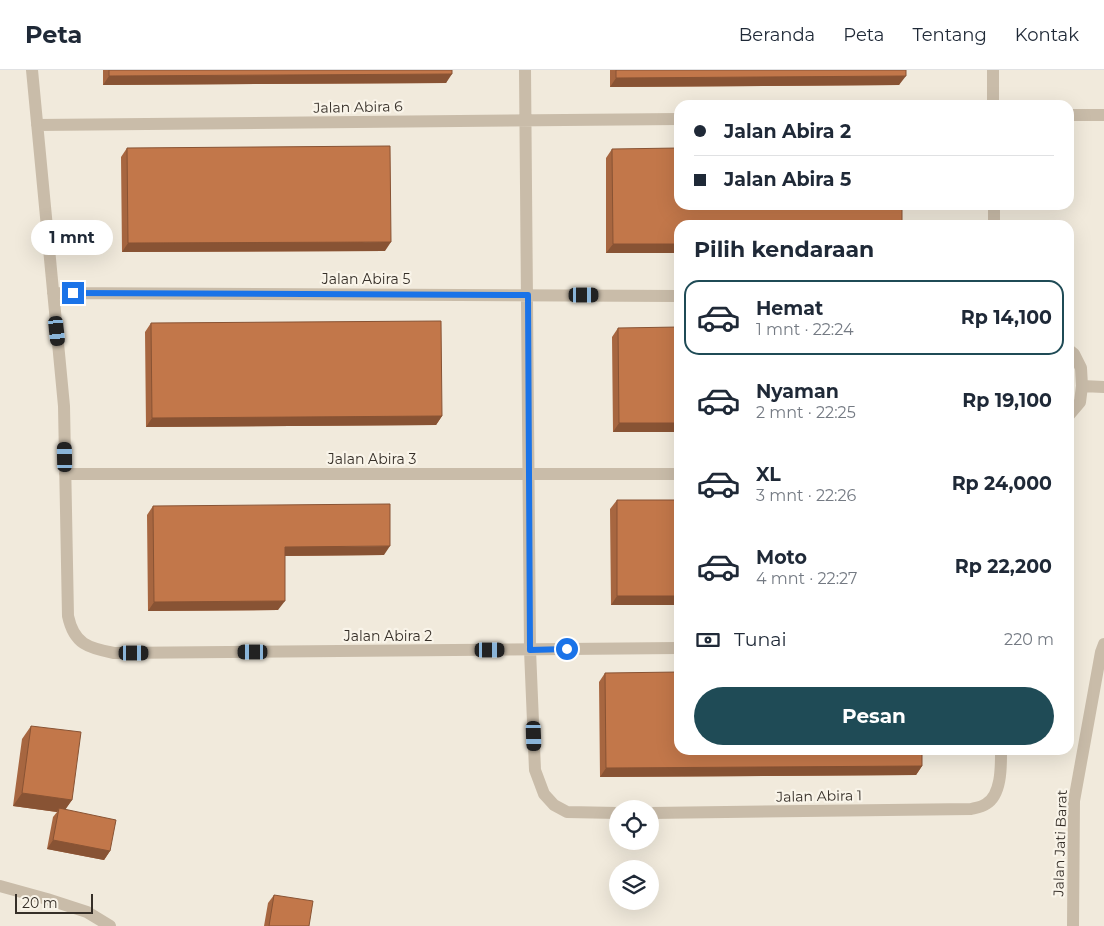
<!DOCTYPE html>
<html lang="id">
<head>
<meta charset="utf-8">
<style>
	body { margin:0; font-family:Montserrat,sans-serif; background:#f6f6f7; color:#1f2937; height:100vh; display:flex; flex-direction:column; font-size:19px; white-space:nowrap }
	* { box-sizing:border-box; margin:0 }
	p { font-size:16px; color:#747a83 }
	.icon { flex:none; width:28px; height:28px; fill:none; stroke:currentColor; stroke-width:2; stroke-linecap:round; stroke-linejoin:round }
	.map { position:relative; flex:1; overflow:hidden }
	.details { position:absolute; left:674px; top:150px; width:400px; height:535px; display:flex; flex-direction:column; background:#fff; border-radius:15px; box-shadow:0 5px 20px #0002 }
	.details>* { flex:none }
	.hud { position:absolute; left:674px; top:30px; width:400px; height:110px; border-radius:15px; box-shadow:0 5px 20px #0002; display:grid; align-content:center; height:110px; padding:0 20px; background:#fff }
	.controls { position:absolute; left:609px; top:730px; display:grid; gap:10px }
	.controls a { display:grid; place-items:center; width:50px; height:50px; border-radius:50%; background:#fff; box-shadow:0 5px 20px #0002; font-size:25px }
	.scale { position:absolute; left:15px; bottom:12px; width:78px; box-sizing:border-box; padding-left:5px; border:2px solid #362f28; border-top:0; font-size:14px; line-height:18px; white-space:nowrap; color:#362f28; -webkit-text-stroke:4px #f9f4e9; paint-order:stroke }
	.end { position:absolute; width:22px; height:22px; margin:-11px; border:6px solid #1a73e8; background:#fff; box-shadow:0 0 0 2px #fff }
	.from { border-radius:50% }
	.bubble { position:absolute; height:35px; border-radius:18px; background:#fff; box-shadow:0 5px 20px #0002; font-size:16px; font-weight:700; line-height:35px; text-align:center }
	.car { position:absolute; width:15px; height:30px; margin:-15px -8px; border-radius:6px; box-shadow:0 0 4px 1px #0007; background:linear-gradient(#222 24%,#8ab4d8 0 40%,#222 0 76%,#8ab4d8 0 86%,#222 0) }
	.hud b { display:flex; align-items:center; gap:18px; height:48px; font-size:19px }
	.hud b+b { border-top:1px solid #e0e1e3 }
	.hud i { width:12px; height:12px; background:#1f2937 }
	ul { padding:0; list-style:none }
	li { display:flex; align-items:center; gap:15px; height:75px; margin:0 10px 8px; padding:0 10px; border:2px solid transparent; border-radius:15px }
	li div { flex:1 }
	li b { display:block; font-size:19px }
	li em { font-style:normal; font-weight:700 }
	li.active { border-color:#1f4b56 }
	li>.icon { width:45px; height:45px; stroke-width:1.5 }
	h2 { padding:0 20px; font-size:22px; line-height:60px }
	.pay { display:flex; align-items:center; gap:12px; height:55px; padding:0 20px; font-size:19px }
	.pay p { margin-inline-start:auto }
	.button { display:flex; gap:10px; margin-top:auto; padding:10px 20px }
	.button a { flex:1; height:58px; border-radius:30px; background:#1f4b56; color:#fff; font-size:20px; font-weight:700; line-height:58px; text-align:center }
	header { display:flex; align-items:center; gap:30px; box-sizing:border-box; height:70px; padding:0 25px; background:#fff; border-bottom:1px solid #e0e1e3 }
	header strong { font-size:24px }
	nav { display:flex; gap:28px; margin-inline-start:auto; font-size:18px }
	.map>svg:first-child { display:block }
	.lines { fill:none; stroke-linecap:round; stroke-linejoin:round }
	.minor { stroke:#c9bca9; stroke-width:12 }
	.wall { fill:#a76640 }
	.shaded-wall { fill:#885334 }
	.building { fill:#c2774a; stroke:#885334 }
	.route { stroke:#1a73e8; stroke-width:6 }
	.labels { text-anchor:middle; stroke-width:4.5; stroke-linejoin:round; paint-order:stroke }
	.street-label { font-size:14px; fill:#362f28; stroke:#f9f4e9 }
</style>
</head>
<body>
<header>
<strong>Peta</strong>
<nav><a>Beranda</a><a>Peta</a><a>Tentang</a><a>Kontak</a></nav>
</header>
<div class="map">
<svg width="1104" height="856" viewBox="0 0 1104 856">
	<rect width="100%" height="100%" fill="#f1eadc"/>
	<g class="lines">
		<!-- minor -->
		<path class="minor" d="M32,0l32,336 4,210c6,28 20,32 46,37l565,-5
			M525,0l5,580 5,120 9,24 10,11 13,7 51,1
			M993,0v35
			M1069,45h35
			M37,55l642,-6
			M994,135v20
			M53,223l626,3
			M1069,280l5,4 7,14 1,18 -2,16 -11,13
			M1082,316l22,1
			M65,404h614
			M650,743l321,-4c4,-1 11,-2 15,-5 16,-9 15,-39 15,-54
			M0,816l47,13 40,13 23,14
			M1073,856l1,-125 27,-149 3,-8"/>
	</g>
	<!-- wall -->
	<path class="wall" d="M103,0h349l-6,13 -343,2z
		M610,0h296l-7,15 -289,2z
		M127,78l258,103 -263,1 -1,-95z
		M612,79l67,76v28h-73v-95z
		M151,253l291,93 -6,9 -290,2 -1,-95z
		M618,258l61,104h-66l-1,-95z
		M617,430l62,105h-68l-1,-96z
		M153,436l231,49 -99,1 -7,54 -130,1 -1,-96z
		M605,603l317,93 -6,9 -316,2 -1,-95z
		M31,656l41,74 -7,9 45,42 -6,9 -57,-11 6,-32 4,-5 -44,-6 9,-67z
		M274,825l35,31h-45l4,-23z"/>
	<!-- shaded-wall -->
	<path class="shaded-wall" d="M452,4l-6,9 -343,2 6,-9z
		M906,6l-7,9 -289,2 6,-9z
		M391,172l-6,9 -263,1 6,-9z
		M613,174h66v9h-73z
		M442,346l-6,9 -290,2 6,-9z
		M619,353h60v9h-66z
		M390,476l-6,9 -106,1 7,-9z
		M617,526h62v9h-68z
		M285,531l-7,9 -130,1 6,-9z
		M922,696l-6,9 -316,2 6,-9z
		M22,723l50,7 -9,13 -4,-5 -2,4 -44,-6z
		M53,770l57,11 -6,9 -57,-11z"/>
	<!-- building -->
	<path class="building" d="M109,0h343v4l-343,2z
		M616,0h290v6l-290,2z
		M390,76l1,96 -263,1 -1,-95z
		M679,78v57h223v20h-223v19h-66l-1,-95z
		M441,251l1,95 -290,2 -1,-95z
		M679,257v96h-60l-1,-95z
		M617,430h62v96h-62z
		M390,434v42l-105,1v54l-131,1 -1,-96z
		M679,602v78h243v16l-316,2 -1,-95z
		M31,656l50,6 -9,68 -50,-7z
		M59,738l57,12 -6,31 -57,-11z
		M274,825l39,6 -4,25h-40z"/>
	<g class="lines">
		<!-- route -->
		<path class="route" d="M73,223l455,2 2,355 37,-1"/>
	</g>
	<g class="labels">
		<!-- street labels -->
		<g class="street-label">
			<text transform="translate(358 37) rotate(-1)" y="5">Jalan Abira 6</text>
			<text x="366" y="214">Jalan Abira 5</text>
			<text x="372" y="394">Jalan Abira 3</text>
			<text x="388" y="571">Jalan Abira 2</text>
			<text transform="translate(819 726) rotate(-1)" y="5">Jalan Abira 1</text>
			<text transform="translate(1060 773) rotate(-88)" y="5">Jalan Jati Barat</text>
		</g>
	</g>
</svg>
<div class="controls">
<a><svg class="icon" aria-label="locate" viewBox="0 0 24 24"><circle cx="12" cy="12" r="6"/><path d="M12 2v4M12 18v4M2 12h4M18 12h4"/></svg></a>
<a><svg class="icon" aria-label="layers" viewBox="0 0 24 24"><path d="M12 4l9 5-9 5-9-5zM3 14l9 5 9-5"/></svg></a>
</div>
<div class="scale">20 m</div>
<i class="end from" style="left:567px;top:579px"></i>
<i class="end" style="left:73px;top:223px"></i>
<div class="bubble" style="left:31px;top:150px;width:82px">1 mnt</div>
<i class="car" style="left:584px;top:225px;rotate:90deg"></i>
<i class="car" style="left:57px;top:261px;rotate:174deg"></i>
<i class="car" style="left:65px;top:387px;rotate:359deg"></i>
<i class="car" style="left:490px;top:580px;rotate:90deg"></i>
<i class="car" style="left:253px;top:582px;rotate:270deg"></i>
<i class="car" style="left:134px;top:583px;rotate:90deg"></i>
<i class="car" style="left:534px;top:666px;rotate:178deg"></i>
<div class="hud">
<b><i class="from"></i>Jalan Abira 2</b>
<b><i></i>Jalan Abira 5</b>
</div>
<section class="details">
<h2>Pilih kendaraan</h2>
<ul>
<li class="active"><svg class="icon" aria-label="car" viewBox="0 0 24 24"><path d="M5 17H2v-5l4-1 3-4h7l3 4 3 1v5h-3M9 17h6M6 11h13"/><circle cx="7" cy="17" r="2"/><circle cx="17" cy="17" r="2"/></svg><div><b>Hemat</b><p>1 mnt · 22:24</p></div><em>Rp 14,100</em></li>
<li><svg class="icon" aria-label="car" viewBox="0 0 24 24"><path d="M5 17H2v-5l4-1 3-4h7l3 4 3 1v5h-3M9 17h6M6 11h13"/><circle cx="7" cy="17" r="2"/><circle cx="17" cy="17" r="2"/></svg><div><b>Nyaman</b><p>2 mnt · 22:25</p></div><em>Rp 19,100</em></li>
<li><svg class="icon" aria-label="car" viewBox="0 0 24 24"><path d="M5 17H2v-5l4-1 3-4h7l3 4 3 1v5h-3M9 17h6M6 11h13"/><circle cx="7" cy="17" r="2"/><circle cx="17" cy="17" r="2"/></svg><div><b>XL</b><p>3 mnt · 22:26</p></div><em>Rp 24,000</em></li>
<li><svg class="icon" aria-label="car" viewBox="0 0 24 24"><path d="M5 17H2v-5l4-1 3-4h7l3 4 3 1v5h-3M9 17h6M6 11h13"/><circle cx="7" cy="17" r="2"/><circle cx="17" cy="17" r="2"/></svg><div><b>Moto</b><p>4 mnt · 22:27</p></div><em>Rp 22,200</em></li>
</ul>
<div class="pay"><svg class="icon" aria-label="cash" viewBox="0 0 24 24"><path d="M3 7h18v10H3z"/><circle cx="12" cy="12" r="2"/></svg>Tunai<p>220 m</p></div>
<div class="button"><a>Pesan</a></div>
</section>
</div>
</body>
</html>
